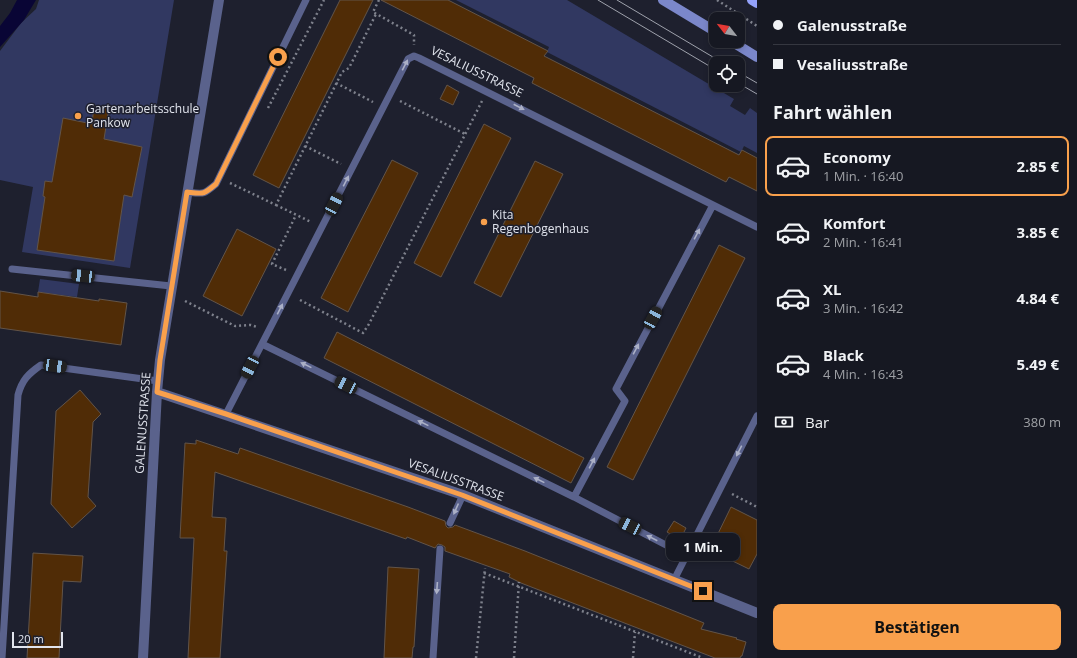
<!DOCTYPE html>
<html lang="de">
<head>
<meta charset="utf-8">
<style>
	body { margin:0; font-family:"Open Sans",sans-serif; background:#23252f; color:#f1f3f6; height:100vh; display:flex; flex-direction:column; font-size:15px; white-space:nowrap }
	* { box-sizing:border-box; margin:0 }
	p { font-size:13px; color:#9ea0a5 }
	.icon { flex:none; width:22px; height:22px; fill:none; stroke:currentColor; stroke-width:2; stroke-linecap:round; stroke-linejoin:round }
	.map { position:relative; flex:1; overflow:hidden }
	.drawer { display:flex; flex-direction:column; background:#161822; width:320px }
	.drawer>* { flex:none }
	.guide { display:grid; align-content:center; height:88px; padding:0 16px; background:#161822 }
	.needle { width:26px; rotate:301deg }
	.fabs { position:absolute; left:709px; top:12px; display:grid; gap:8px }
	.fabs a { display:grid; place-items:center; width:36px; height:36px; border-radius:8px; background:#161822; box-shadow:0 2px 6px #0003,0 0 0 1px #353740; font-size:20px }
	.scale { position:absolute; left:12px; bottom:10px; width:51px; box-sizing:border-box; padding-left:4px; border:2px solid #e1e4ed; border-top:0; font-size:11px; line-height:14px; white-space:nowrap; color:#e1e4ed; -webkit-text-stroke:3px #1e202e; paint-order:stroke }
	.end { position:absolute; width:18px; height:18px; margin:-9px; border:5px solid #f9a04c; background:#111; box-shadow:0 0 0 2px #111 }
	.from { border-radius:50% }
	.bubble { position:absolute; height:28px; border-radius:8px; background:#161822; box-shadow:0 2px 6px #0003,0 0 0 1px #353740; font-size:13px; font-weight:700; line-height:28px; text-align:center }
	.car { position:absolute; width:12px; height:24px; margin:-12px -6px; border-radius:5px; box-shadow:0 0 3px 1px #0007; background:linear-gradient(#222 24%,#8ab4d8 0 40%,#222 0 76%,#8ab4d8 0 86%,#222 0) }
	.guide b { display:flex; align-items:center; gap:14px; height:38px; font-size:15px }
	.guide b+b { border-top:1px solid #353740 }
	.guide i { width:10px; height:10px; background:#f1f3f6 }
	ul { padding:0; list-style:none }
	li { display:flex; align-items:center; gap:12px; height:60px; margin:0 8px 6px; padding:0 8px; border:2px solid transparent; border-radius:8px }
	li div { flex:1 }
	li b { display:block; font-size:15px }
	li em { font-style:normal; font-weight:700 }
	li.on { border-color:#f9a04c }
	li>.icon { width:36px; height:36px; stroke-width:1.5 }
	h2 { padding:0 16px; font-size:18px; line-height:48px }
	.pay { display:flex; align-items:center; gap:10px; height:44px; padding:0 16px; font-size:15px }
	.pay p { margin-inline-start:auto }
	.cta { display:flex; gap:8px; margin-top:auto; padding:8px 16px }
	.cta a { flex:1; height:46px; border-radius:8px; background:#f9a04c; color:#111; font-size:16px; font-weight:700; line-height:46px; text-align:center }
	main { display:flex; flex:1; min-height:0 }
	.map>svg:first-child { display:block }
	.green { fill:#313861 }
	.water { fill:#090535 }
	.building { fill:#502c06; stroke:#625449 }
	.lines { fill:none; stroke-linecap:round; stroke-linejoin:round }
	.path { stroke:#7e818c; stroke-width:2.5; stroke-dasharray:2 3; stroke-linecap:butt }
	.service { stroke:#5a628c; stroke-width:7 }
	.minor { stroke:#5a628c; stroke-width:10 }
	.secondary { stroke:#7b87ca; stroke-width:10 }
	.primary { stroke:#94a2fa; stroke-width:10 }
	.tram { stroke:#9fa2ac; stroke-width:1 }
	.oneway { fill:#abb0c6 }
	.route { stroke:#f9a04c; stroke-width:5 }
	.poi-dot { fill:#f9a04c; stroke:#1e202e; stroke-width:1.5 }
	.labels { text-anchor:middle; stroke-width:3; stroke-linejoin:round; paint-order:stroke }
	.street-label { font-size:12px; fill:#e1e4ed; stroke:#1e202e }
	.poi-label { font-size:12px; fill:#e1e4ed; stroke:#1e202e; text-anchor:start }
</style>
</head>
<body>
<main>
<div class="map">
<svg width="757" height="658" viewBox="0 0 757 658">
	<rect width="100%" height="100%" fill="#1e202e"/>
	<!-- green -->
	<path class="green" d="M39,0h135l-44,268 -108,-16 11,-65 -33,-7v-129l21,-28 15,-14z
		M456,0h111l167,99 -4,7 15,9 5,-7 7,5v40l-13,-7 -3,6 -194,-100 2,-5z
		M40,279l39,5 -2,13 -39,-5z"/>
	<!-- water -->
	<path class="water" d="M17,0h19l-12,20 -24,27v-21l10,-13z"/>
	<!-- building -->
	<path class="building" d="M340,0h33l-94,188 -26,-13z
		M381,0h67l100,51 -4,5 195,99 3,-5 15,8v33l-28,-14 -3,5 -194,-99 2,-5z
		M447,85l12,7 -6,13 -13,-6z
		M94,106l15,2 -5,31 38,8 -10,50 -8,-2 -10,66 -77,-11 8,-53 -2,-1 2,-15 7,1 11,-64 29,6z
		M484,124l27,14 -70,139 -27,-14z
		M392,160l26,13 -70,139 -27,-14z
		M535,161l28,13 -62,123 -27,-14z
		M237,229l39,20 -34,67 -39,-20z
		M719,245l26,13 -112,222 -26,-13z
		M0,291l38,6v-5l61,9v-2l28,4 -6,42 -121,-17z
		M337,332l247,126 -13,25 -247,-125z
		M80,390l21,24 -8,8 -5,75 8,9 -24,22 -21,-24 5,-93z
		M196,440l42,14 2,-6 168,59 37,14 1,5 2,2 5,-1 2,-2 70,26 179,72 -3,6 36,9 -1,1 10,3 -4,14h-1l-1,2h-25l-194,-75 -12,-6 1,-3 -65,-23v-4l-3,-2 -4,-1 -3,4 -28,-11 -1,2 -191,-67 -3,45 14,1 -2,33h3l-7,107h-32l6,-120h-14l5,-95 11,1z
		M731,507l26,13v34l-8,15 -39,-19z
		M674,521l12,7 -6,12 -13,-8z
		M33,553l50,3 -2,26 -18,-1 -4,77h-32z
		M388,567l31,2 -5,78h-1l-1,11h-28z"/>
	<g class="lines">
		<!-- path -->
		<path class="path" d="M379,0l-6,12 41,23v10
			M717,0l40,26
			M336,83l37,19
			M400,101l65,33
			M268,108l56,-108
			M305,146l36,18
			M230,183l46,22 66,-133 7,-4 27,-54
			M276,205l35,17
			M286,270l-14,-6 24,-49
			M300,300l63,33 6,-9 113,-223
			M185,301l50,25 16,-1 6,2
			M732,494l25,13
			M484,573l219,85
			M476,658l9,-90
			M514,658l5,-76
			M633,658l2,-26"/>
		<!-- service -->
		<path class="service" d="M187,192c17,2 16,3 29,-8l90,-184
			M12,269l159,17
			M262,344l312,153 113,59
			M226,414l182,-355 6,-3 5,2 338,169
			M574,497l51,-96 -9,-12 97,-184
			M450,523l13,-28
			M674,580l83,-164
			M2,658l16,-263c4,-15 10,-21 23,-30l117,16
			M433,658l7,-109"/>
		<!-- minor -->
		<path class="minor" d="M157,392l306,103 294,118
			M143,658l14,-266 3,-32 59,-360"/>
		<!-- secondary -->
		<path class="secondary" d="M663,0l53,32
			M731,41l26,16"/>
		<!-- primary -->
		<path class="primary" d="M752,0l5,3"/>
		<!-- tram -->
		<path class="tram" d="M598,0l118,70
			M617,0l106,63
			M738,72l19,11
			M738,83l19,11"/>
	</g>
	<!-- one-way arrows -->
	<defs><path id="oneway-solid" d="M-6-.8H1V-3.2L6.5 0L1 3.2V.8H-6Z"/></defs>
	<g class="oneway">
		<use href="#oneway-solid" transform="translate(405 65) rotate(-63)"/>
		<use href="#oneway-solid" transform="translate(519 107) rotate(27)"/>
		<use href="#oneway-solid" transform="translate(346 181) rotate(-63)"/>
		<use href="#oneway-solid" transform="translate(697 234) rotate(-62)"/>
		<use href="#oneway-solid" transform="translate(280 309) rotate(-63)"/>
		<use href="#oneway-solid" transform="translate(636 349) rotate(-62)"/>
		<use href="#oneway-solid" transform="translate(306 365) rotate(-154)"/>
		<use href="#oneway-solid" transform="translate(423 423) rotate(-154)"/>
		<use href="#oneway-solid" transform="translate(739 451) rotate(117)"/>
		<use href="#oneway-solid" transform="translate(592 463) rotate(-62)"/>
		<use href="#oneway-solid" transform="translate(539 480) rotate(-154)"/>
		<use href="#oneway-solid" transform="translate(456 509) rotate(114)"/>
		<use href="#oneway-solid" transform="translate(652 538) rotate(-153)"/>
		<use href="#oneway-solid" transform="translate(437 588) rotate(94)"/>
	</g>
	<g class="lines">
		<!-- route -->
		<path class="route" d="M278,57l-62,127c-13,11 -12,10 -29,8l-27,168 -3,32 69,22 236,81 241,96"/>
	</g>
	<!-- markers -->
	<g class="poi-dot">
		<circle cx="78" cy="116" r="4"/>
		<circle cx="484" cy="222" r="4"/>
	</g>
	<g class="labels">
		<!-- street labels -->
		<g class="street-label">
			<text transform="translate(477 72) rotate(26)" y="4">VESALIUSSTRASSE</text>
			<text transform="translate(143 423) rotate(-86)" y="4">GALENUSSTRASSE</text>
			<text transform="translate(456 480) rotate(20)" y="4">VESALIUSSTRASSE</text>
		</g>
		<!-- poi labels -->
		<g class="poi-label">
			<text x="86" y="113">Gartenarbeitsschule<tspan x="86" dy="14">Pankow</tspan></text>
			<text x="492" y="219">Kita<tspan x="492" dy="14">Regenbogenhaus</tspan></text>
		</g>
	</g>
</svg>
<div class="fabs">
<a><svg class="needle" viewBox="-14 -14 28 28"><path d="M0-13l5 13h-10z" fill="#e53935"/><path d="M0 13l5-13h-10z" fill="#9ea0a5"/></svg></a>
<a><svg class="icon" aria-label="locate" viewBox="0 0 24 24"><circle cx="12" cy="12" r="6"/><path d="M12 2v4M12 18v4M2 12h4M18 12h4"/></svg></a>
</div>
<div class="scale">20 m</div>
<i class="end from" style="left:278px;top:57px"></i>
<i class="end" style="left:703px;top:591px"></i>
<div class="bubble" style="left:666px;top:533px;width:74px">1 Min.</div>
<i class="car" style="left:334px;top:204px;rotate:27deg"></i>
<i class="car" style="left:83px;top:276px;rotate:276deg"></i>
<i class="car" style="left:653px;top:318px;rotate:28deg"></i>
<i class="car" style="left:55px;top:366px;rotate:98deg"></i>
<i class="car" style="left:250px;top:367px;rotate:207deg"></i>
<i class="car" style="left:346px;top:385px;rotate:296deg"></i>
<i class="car" style="left:630px;top:526px;rotate:297deg"></i>
</div>
<section class="drawer">
<div class="guide">
<b><i class="from"></i>Galenusstraße</b>
<b><i></i>Vesaliusstraße</b>
</div>
<h2>Fahrt wählen</h2>
<ul>
<li class="on"><svg class="icon" aria-label="car" viewBox="0 0 24 24"><path d="M5 17H2v-5l4-1 3-4h7l3 4 3 1v5h-3M9 17h6M6 11h13"/><circle cx="7" cy="17" r="2"/><circle cx="17" cy="17" r="2"/></svg><div><b>Economy</b><p>1 Min. · 16:40</p></div><em>2.85 €</em></li>
<li><svg class="icon" aria-label="car" viewBox="0 0 24 24"><path d="M5 17H2v-5l4-1 3-4h7l3 4 3 1v5h-3M9 17h6M6 11h13"/><circle cx="7" cy="17" r="2"/><circle cx="17" cy="17" r="2"/></svg><div><b>Komfort</b><p>2 Min. · 16:41</p></div><em>3.85 €</em></li>
<li><svg class="icon" aria-label="car" viewBox="0 0 24 24"><path d="M5 17H2v-5l4-1 3-4h7l3 4 3 1v5h-3M9 17h6M6 11h13"/><circle cx="7" cy="17" r="2"/><circle cx="17" cy="17" r="2"/></svg><div><b>XL</b><p>3 Min. · 16:42</p></div><em>4.84 €</em></li>
<li><svg class="icon" aria-label="car" viewBox="0 0 24 24"><path d="M5 17H2v-5l4-1 3-4h7l3 4 3 1v5h-3M9 17h6M6 11h13"/><circle cx="7" cy="17" r="2"/><circle cx="17" cy="17" r="2"/></svg><div><b>Black</b><p>4 Min. · 16:43</p></div><em>5.49 €</em></li>
</ul>
<div class="pay"><svg class="icon" aria-label="cash" viewBox="0 0 24 24"><path d="M3 7h18v10H3z"/><circle cx="12" cy="12" r="2"/></svg>Bar<p>380 m</p></div>
<div class="cta"><a>Bestätigen</a></div>
</section>
</main>
</body>
</html>
